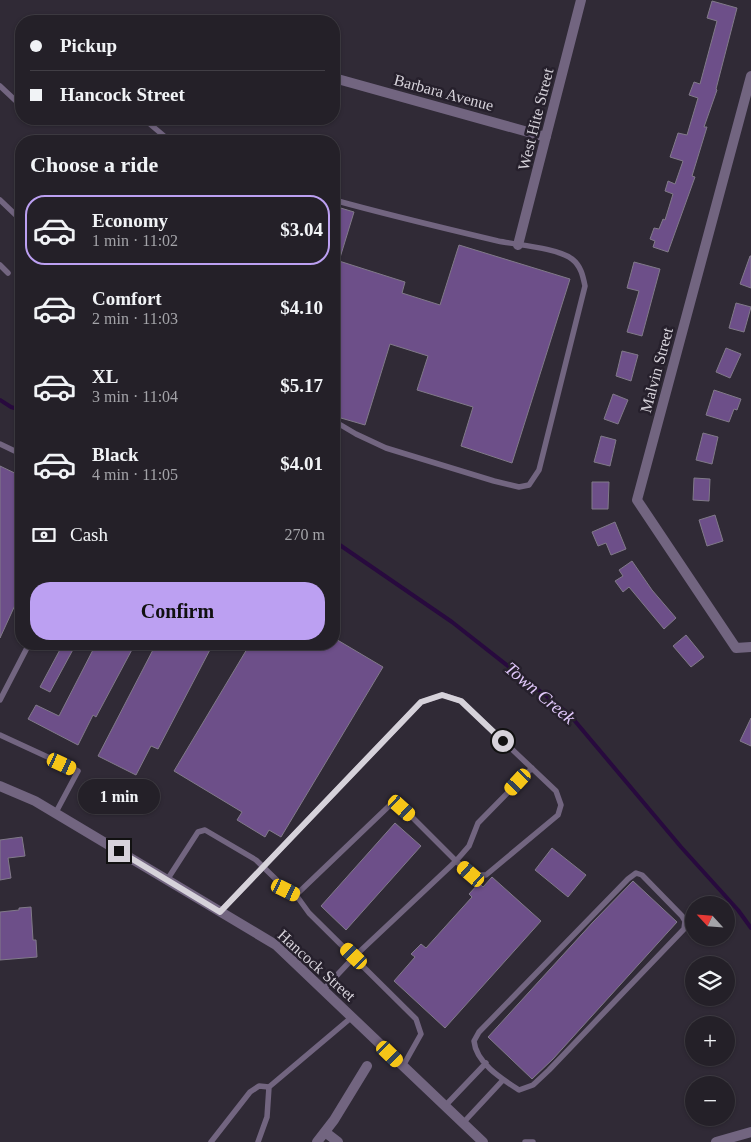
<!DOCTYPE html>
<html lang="en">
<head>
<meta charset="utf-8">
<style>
	body { margin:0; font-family:"Times New Roman",serif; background:#302d34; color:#f1f3f6; height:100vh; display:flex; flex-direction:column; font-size:19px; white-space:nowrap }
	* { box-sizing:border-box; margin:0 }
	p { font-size:16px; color:#a3a3a8 }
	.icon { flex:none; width:28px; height:28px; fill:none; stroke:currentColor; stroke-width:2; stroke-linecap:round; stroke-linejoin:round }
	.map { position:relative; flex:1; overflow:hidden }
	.sheet { position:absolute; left:15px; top:135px; width:325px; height:515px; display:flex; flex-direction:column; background:#242028; border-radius:20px; box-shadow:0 1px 4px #0004,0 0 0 1px #413e45 }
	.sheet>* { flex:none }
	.top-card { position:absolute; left:15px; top:15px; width:325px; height:110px; border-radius:20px; box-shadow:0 1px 4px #0004,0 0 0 1px #413e45; display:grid; align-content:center; height:110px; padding:0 15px; background:#242028 }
	.needle { width:32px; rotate:296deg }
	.controls { position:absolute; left:685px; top:896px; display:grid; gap:10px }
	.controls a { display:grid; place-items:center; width:50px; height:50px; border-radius:50%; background:#242028; box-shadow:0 1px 4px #0004,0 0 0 1px #413e45; font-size:25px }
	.end { position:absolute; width:22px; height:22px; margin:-11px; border:6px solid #d6d2da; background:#111; box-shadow:0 0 0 2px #111 }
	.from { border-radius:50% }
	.bubble { position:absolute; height:35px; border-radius:18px; background:#242028; box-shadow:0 1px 4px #0004,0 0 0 1px #413e45; font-size:16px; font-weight:800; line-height:35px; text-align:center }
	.car { position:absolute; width:15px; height:30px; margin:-15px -8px; border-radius:6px; box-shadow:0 0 4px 1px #0007; background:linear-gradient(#f5c518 24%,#345 0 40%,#f5c518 0 76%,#345 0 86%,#f5c518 0) }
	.top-card b { display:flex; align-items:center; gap:18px; height:48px; font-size:19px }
	.top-card b+b { border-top:1px solid #413e45 }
	.top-card i { width:12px; height:12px; background:#f1f3f6 }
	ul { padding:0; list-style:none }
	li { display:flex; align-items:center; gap:15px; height:70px; margin:0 10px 8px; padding:0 5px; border:2px solid transparent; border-radius:20px }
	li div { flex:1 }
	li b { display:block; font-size:19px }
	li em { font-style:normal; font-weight:800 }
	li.selected { border-color:#bca0f2 }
	li>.icon { width:45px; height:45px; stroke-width:1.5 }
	h2 { padding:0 15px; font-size:22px; line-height:60px }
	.pay { display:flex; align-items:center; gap:12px; height:55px; padding:0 15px; font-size:19px }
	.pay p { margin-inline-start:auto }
	.button { display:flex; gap:10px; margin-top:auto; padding:10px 15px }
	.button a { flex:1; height:58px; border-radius:20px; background:#bca0f2; color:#111; font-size:20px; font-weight:800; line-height:58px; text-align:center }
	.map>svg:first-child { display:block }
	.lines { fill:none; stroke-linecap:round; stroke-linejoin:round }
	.stream { stroke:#280a3e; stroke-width:4 }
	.building { fill:#6d4f89; stroke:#817a89 }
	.service { stroke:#726580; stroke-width:5.5 }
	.minor { stroke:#726580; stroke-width:10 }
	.tertiary { stroke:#726580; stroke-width:10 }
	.route { stroke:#d6d2da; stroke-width:6 }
	.labels { text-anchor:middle; stroke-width:5; stroke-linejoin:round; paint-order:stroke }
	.street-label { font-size:16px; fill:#d6d2da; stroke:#26202c }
	.water-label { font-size:18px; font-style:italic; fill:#e2c9fc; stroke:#26202c }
</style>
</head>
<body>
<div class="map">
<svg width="751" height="1142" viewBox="0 0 751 1142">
	<rect width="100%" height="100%" fill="#302a36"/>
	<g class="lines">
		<!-- stream -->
		<path class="stream" d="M0,400l11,7 10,3
			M334,541l118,81 117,92 112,133 57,63 13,18"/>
	</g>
	<!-- building -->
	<path class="building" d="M712,1l25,7 -21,81 1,1 -13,37h3l-15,49 3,1 -27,75 -15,-5 2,-6 -5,-2 4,-11 5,1 4,-10 2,1 8,-26 -8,-3 3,-10 7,3 8,-23 -13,-4 8,-24 9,2 11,-37 -9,-3 5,-13 6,2 17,-63 -10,-3z
		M334,206l20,6 -15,49 66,21 -3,11 38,12 19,-60 111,34 -58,184 -51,-17 12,-39 -56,-17 11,-34 -38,-12 -25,81 -31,-9z
		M750,256h1v32l-11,-4z
		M634,262l26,7 -18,67 -15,-4 12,-41 -12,-3z
		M736,303l15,4 -7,25 -15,-4z
		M726,348l15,6 -11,24 -14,-6z
		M622,351l16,4 -7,26 -15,-5z
		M714,390l27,9 -4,11 -3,-1 -5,13 -23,-7z
		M613,394l15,6 -10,24 -14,-5z
		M703,433l15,4 -6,27 -16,-4z
		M601,436l15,4 -6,26 -16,-4z
		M0,466l21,10v116l-21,46z
		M694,478l16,1 -1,22 -16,-1z
		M592,482h17l-1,27h-16z
		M715,515l8,26 -16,5 -8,-26z
		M615,522l11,27 -15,6 -5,-12 -8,3 -6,-14z
		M632,561l20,29 24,28 -12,11 -35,-42 -6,5 -8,-11 8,-5 -4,-6z
		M686,635l18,22 -13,10 -18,-21z
		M334,638l49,29 -102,170 -12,-7 -4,7 -28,-17 5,-8 -68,-41 76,-127h84z
		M63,644h13l-26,48 -10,-5z
		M96,644h39l-39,73 -3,-2 -15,30 -50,-26 8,-14 23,11z
		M156,644h57l-55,105 -7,-3 -15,29 -38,-19z
		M751,718v28l-11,-5z
		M395,823l26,23 -75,84 -25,-24z
		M22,837l3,19 -17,2 3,20 -11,2v-40z
		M552,848l34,27 -18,22 -33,-27z
		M492,877l49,44 -96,107 -51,-47 21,-24 -4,-3 10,-10 5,4 46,-51 -3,-3 10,-11 4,4z
		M633,881l44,41 -124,137 -21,20 -44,-42 105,-115z
		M31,907l2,33h3l1,17 -37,3v-48l19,-2v-2z"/>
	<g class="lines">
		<!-- service -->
		<path class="service" d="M0,86l16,15 5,2
			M144,119l26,22
			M0,200l21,20
			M334,200c54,15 109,28 164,41 19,4 60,7 74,18 9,7 11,17 13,27l-46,184 -10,15 -10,2 -25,-6 -108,-33 -30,-14 -22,-13
			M0,265l8,8
			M0,444l21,10
			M0,700l29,-56
			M0,735l78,36 -23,43
			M636,873l6,2 40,41 3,5 -1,8 -135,141 -16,15 -14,5c-17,-11 -43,-27 -45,-49l5,-9 149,-153z
			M167,880l31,-48 7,-2 51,30 31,30 9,5 13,18 107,106 5,15 -18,32
			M296,895l93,-89 14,2 53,53 13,-15 9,-23 54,-55
			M220,912l201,-210 22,-7 18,6 95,90 5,14 -3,10 -72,60h-15l-15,-14 -101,95 -32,34
			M445,1106l41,-43
			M463,1123l40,-43
			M211,1142l39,-50 9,-6 10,1 83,-70
			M258,1142l9,-25 2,-30
			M525,1142h8"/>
		<!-- minor -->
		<path class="minor" d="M751,76l-114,424 99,148 15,-1
			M334,78l212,59
			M518,245l63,-245
			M325,1132l13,10
			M317,1142l17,-22 33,-54
			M716,1142l35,-10"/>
		<!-- tertiary -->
		<path class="tertiary" d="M0,786l35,15 241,144 207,197"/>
	</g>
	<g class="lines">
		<!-- route -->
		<path class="route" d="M119,851l101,61 201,-210 21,-7 19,6 42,40"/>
	</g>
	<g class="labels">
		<!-- street labels -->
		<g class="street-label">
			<text transform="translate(444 92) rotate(15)" y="6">Barbara Avenue</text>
			<text transform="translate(535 119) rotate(-76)" y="6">West Hite Street</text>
			<text transform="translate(656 370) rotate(-75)" y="6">Malvin Street</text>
			<text transform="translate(317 965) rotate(42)" y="6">Hancock Street</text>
		</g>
		<!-- water labels -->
		<g class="water-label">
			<text transform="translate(540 693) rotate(40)" y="6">Town Creek</text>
		</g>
	</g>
</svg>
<div class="controls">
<a><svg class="needle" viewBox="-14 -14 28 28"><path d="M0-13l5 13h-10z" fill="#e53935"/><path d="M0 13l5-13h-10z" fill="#a3a3a8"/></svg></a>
<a><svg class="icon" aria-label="layers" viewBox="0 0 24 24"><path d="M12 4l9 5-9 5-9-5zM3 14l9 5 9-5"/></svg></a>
<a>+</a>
<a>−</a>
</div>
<i class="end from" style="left:503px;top:741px"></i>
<i class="end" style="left:119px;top:851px"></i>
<div class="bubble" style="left:78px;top:779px;width:82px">1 min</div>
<i class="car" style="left:62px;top:764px;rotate:115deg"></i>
<i class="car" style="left:518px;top:782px;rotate:223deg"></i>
<i class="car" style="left:402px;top:808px;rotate:132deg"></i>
<i class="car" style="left:471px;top:874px;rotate:311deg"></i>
<i class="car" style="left:286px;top:890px;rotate:116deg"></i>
<i class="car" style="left:354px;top:956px;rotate:314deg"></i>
<i class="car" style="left:390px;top:1054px;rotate:134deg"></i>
<div class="top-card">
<b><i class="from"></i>Pickup</b>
<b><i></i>Hancock Street</b>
</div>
<section class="sheet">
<h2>Choose a ride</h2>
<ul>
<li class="selected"><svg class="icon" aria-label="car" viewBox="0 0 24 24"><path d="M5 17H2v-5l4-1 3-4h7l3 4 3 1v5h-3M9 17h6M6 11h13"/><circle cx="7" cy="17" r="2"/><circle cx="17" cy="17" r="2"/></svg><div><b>Economy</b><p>1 min · 11:02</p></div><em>$3.04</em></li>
<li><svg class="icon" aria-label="car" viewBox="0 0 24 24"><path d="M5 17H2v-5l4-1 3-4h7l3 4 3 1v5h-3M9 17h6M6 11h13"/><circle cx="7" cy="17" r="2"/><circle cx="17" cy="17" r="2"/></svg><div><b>Comfort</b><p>2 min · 11:03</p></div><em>$4.10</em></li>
<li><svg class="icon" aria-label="car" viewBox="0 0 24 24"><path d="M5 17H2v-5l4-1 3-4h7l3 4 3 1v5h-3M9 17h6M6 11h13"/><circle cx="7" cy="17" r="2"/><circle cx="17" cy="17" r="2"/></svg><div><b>XL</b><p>3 min · 11:04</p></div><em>$5.17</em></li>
<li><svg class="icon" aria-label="car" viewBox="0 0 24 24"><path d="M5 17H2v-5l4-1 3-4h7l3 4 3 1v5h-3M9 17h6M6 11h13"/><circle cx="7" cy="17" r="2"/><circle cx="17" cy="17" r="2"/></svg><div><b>Black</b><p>4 min · 11:05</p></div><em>$4.01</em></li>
</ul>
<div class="pay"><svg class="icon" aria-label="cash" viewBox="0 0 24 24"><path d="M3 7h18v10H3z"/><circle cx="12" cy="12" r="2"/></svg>Cash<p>270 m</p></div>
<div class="button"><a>Confirm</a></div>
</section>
</div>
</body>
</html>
